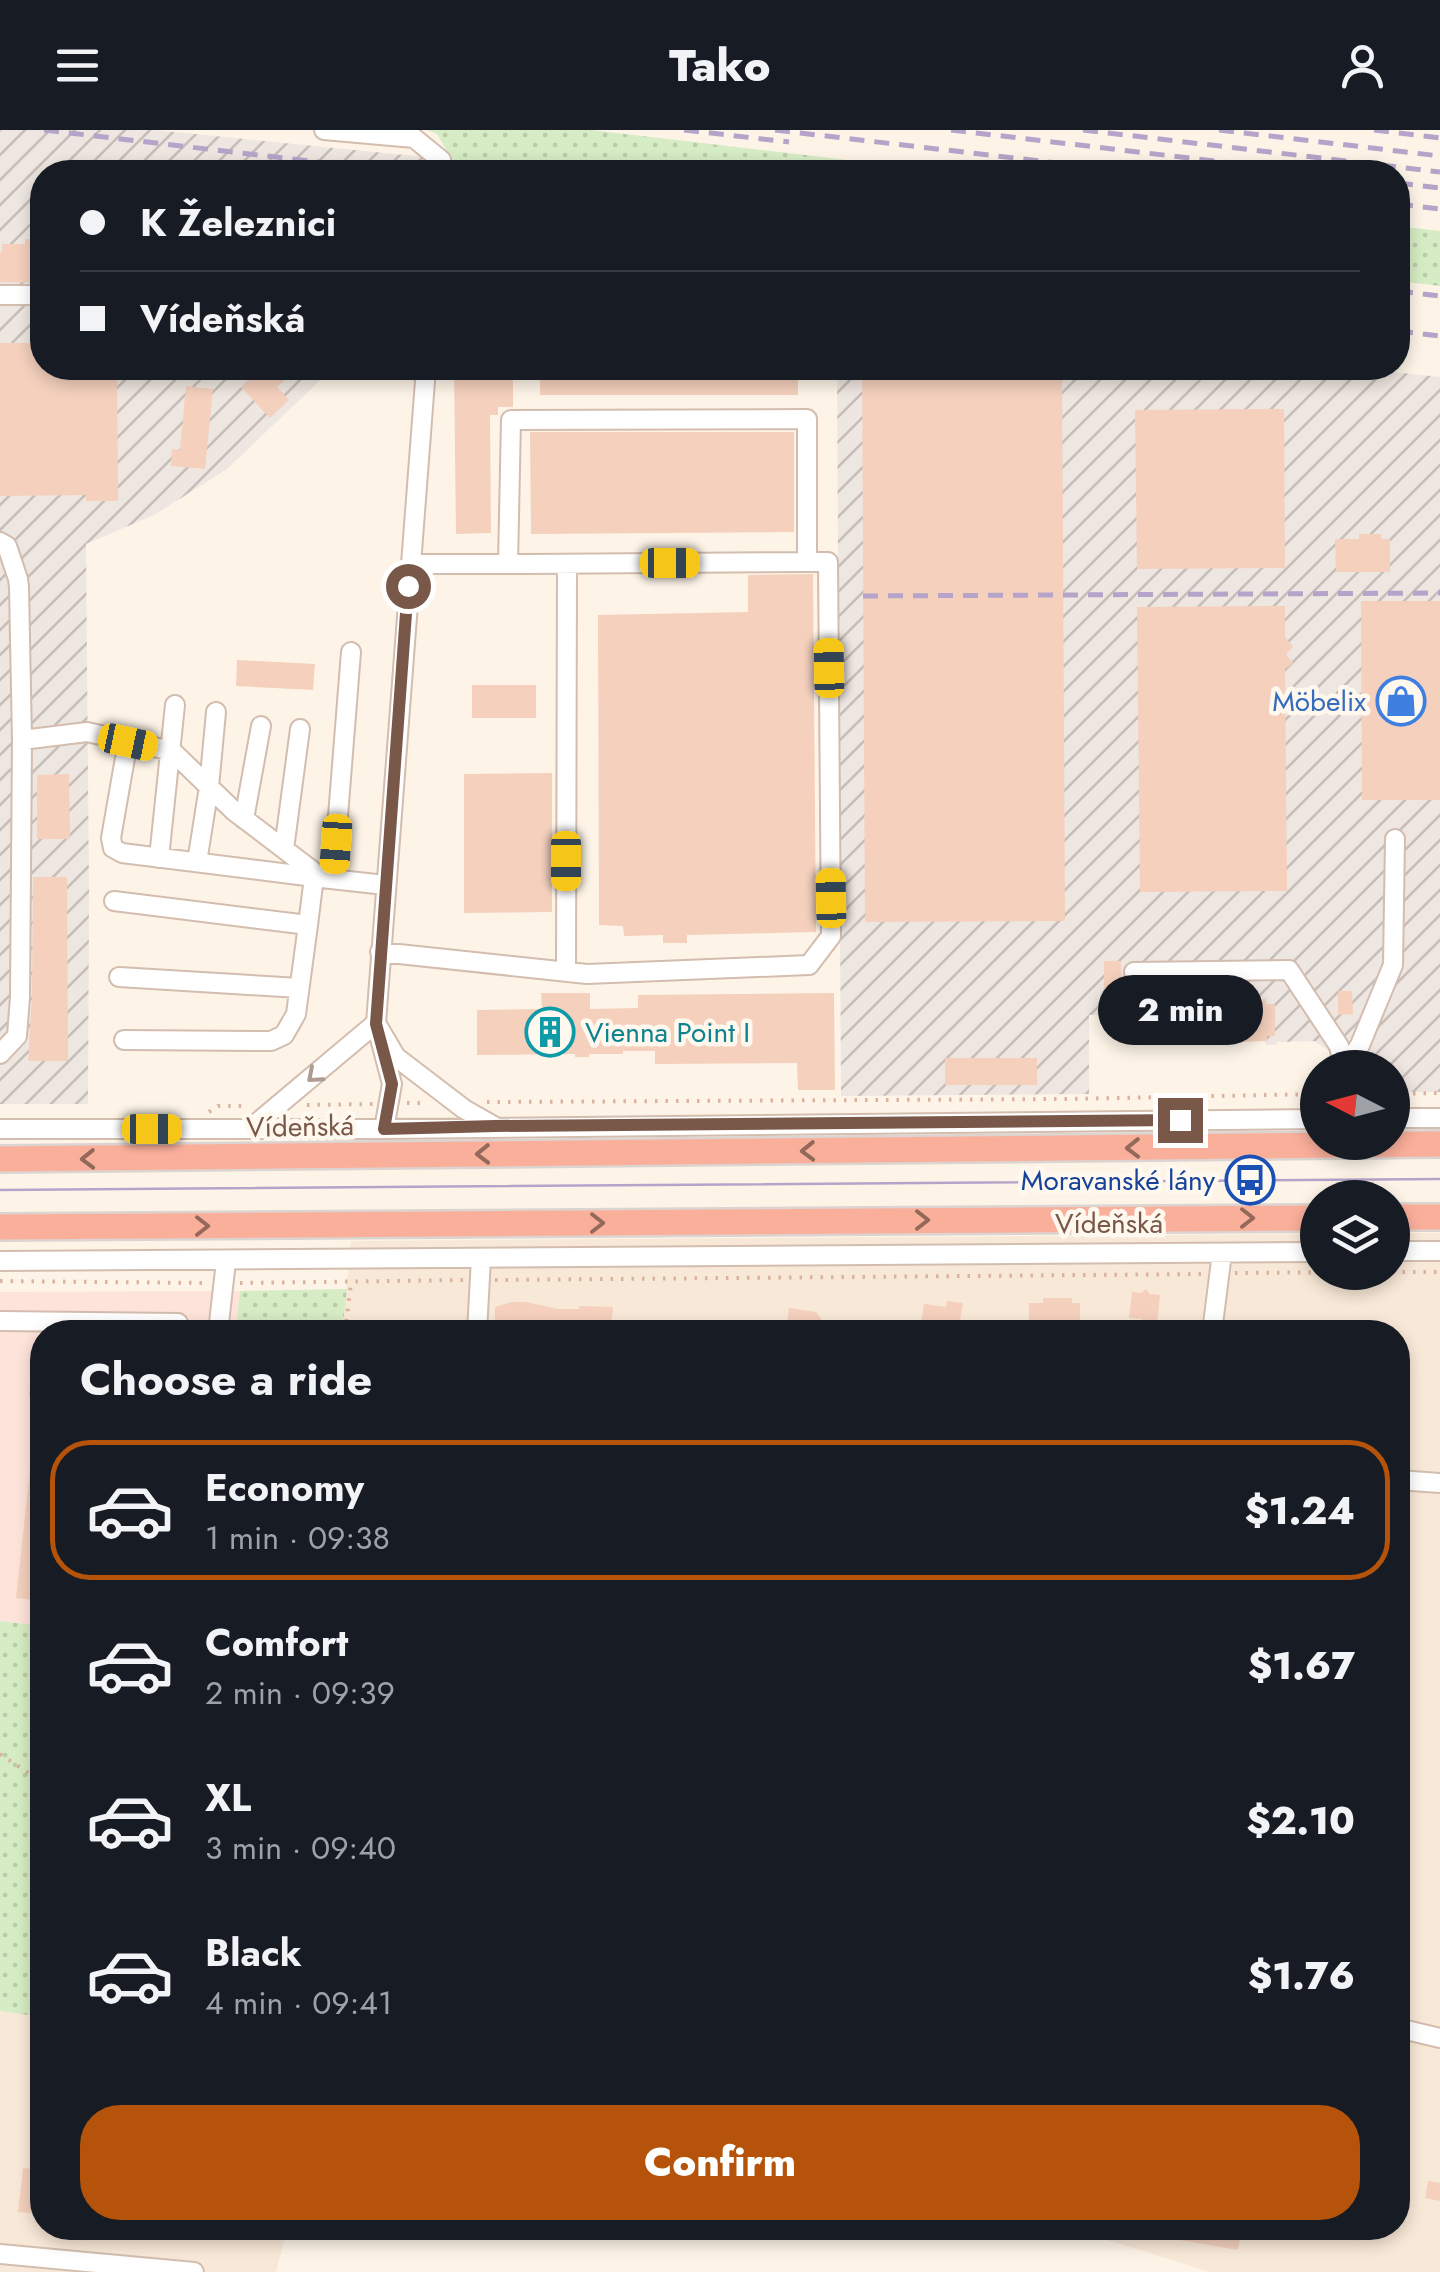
<!DOCTYPE html>
<html lang="en">
<head>
<meta charset="utf-8">
<style>
	body { margin:0; font-family:Jost,sans-serif; background:#20242c; color:#f1f3f6; height:100vh; display:flex; flex-direction:column; font-size:38px; white-space:nowrap }
	* { box-sizing:border-box; margin:0 }
	p { font-size:32px; color:#9ea1a6 }
	.icon { flex:none; width:55px; height:55px; fill:none; stroke:currentColor; stroke-width:2; stroke-linecap:round; stroke-linejoin:round }
	.map { position:relative; flex:1; overflow:hidden }
	.sheet { position:absolute; left:30px; top:1190px; width:1380px; height:920px; display:flex; flex-direction:column; background:#171b24; border-radius:40px; box-shadow:0 5px 15px #0003 }
	.sheet>* { flex:none }
	.hud { position:absolute; left:30px; top:30px; width:1380px; height:220px; border-radius:40px; box-shadow:0 5px 15px #0003; display:grid; align-content:center; height:220px; padding:0 50px; background:#171b24 }
	.needle { width:65px; rotate:276deg }
	.controls { position:absolute; left:1300px; top:920px; display:grid; gap:20px }
	.controls a { display:grid; place-items:center; width:110px; height:110px; border-radius:50%; background:#171b24; box-shadow:0 5px 15px #0003; font-size:50px }
	.end { position:absolute; width:45px; height:45px; margin:-22px; border:12px solid #795849; background:#fff; box-shadow:0 0 0 5px #fff }
	.from { border-radius:50% }
	.bubble { position:absolute; height:70px; border-radius:35px; background:#171b24; box-shadow:0 5px 15px #0003; font-size:32px; font-weight:800; line-height:70px; text-align:center }
	.car { position:absolute; width:30px; height:60px; margin:-30px -15px; border-radius:12px; box-shadow:0 0 8px 2px #0007; background:linear-gradient(#f5c518 24%,#345 0 40%,#f5c518 0 76%,#345 0 86%,#f5c518 0) }
	.hud b { display:flex; align-items:center; gap:35px; height:95px; font-size:38px }
	.hud b+b { border-top:2px solid #363941 }
	.hud i { width:25px; height:25px; background:#f1f3f6 }
	ul { padding:0; list-style:none }
	li { display:flex; align-items:center; gap:30px; height:140px; margin:0 20px 15px; padding:0 30px; border:5px solid transparent; border-radius:40px }
	li div { flex:1 }
	li b { display:block; font-size:38px }
	li em { font-style:normal; font-weight:800 }
	li.on { border-color:#b45309 }
	li>.icon { width:90px; height:90px; stroke-width:1.5 }
	h2 { padding:0 50px; font-size:45px; line-height:120px }
	.action { display:flex; gap:20px; margin-top:auto; padding:20px 50px }
	.action a { flex:1; height:115px; border-radius:40px; background:#b45309; color:#fff; font-size:40px; font-weight:800; line-height:115px; text-align:center }
	header { display:flex; justify-content:space-between; align-items:center; height:130px; padding:0 50px; background:#171b24; font-size:45px; font-weight:800 }
	.map>svg:first-child { display:block }
	.residential { fill:#f8e8d7 }
	.commercial { fill:#fee3da }
	.industrial { fill:url(#industrial-furrows) }
	.grass { fill:url(#grass-dots) }
	.building { fill:#f4d0bd }
	.lines { fill:none; stroke-linecap:round; stroke-linejoin:round }
	.minor-casing { stroke:#d3bdae; stroke-width:22 }
	.highway-casing { stroke:#dcd4d0; stroke-width:30 }
	.path { stroke:#dab39f; stroke-width:4; stroke-dasharray:2.5 8; stroke-linecap:butt }
	.minor { stroke:#fff; stroke-width:18 }
	.highway { stroke:#faaf9b; stroke-width:25 }
	.tram { stroke:#b6a3c9; stroke-width:2.5 }
	.rail { stroke:#b6a3c9; stroke-width:5; stroke-dasharray:15 10; stroke-linecap:butt }
	.oneway { stroke:#af9b92 }
	.oneway2 { stroke:#936959 }
	.route { stroke:#795849; stroke-width:12 }
	.labels { text-anchor:middle; stroke-width:9; stroke-linejoin:round; paint-order:stroke }
	.shop-label { font-size:28px; fill:#366cbe; stroke:#fff8ee; text-anchor:end }
	.culture-label { font-size:28px; fill:#0d838f; stroke:#fff8ee; text-anchor:start }
	.street-label { font-size:28px; fill:#795849; stroke:#fff8ee }
	.transit-label { font-size:28px; fill:#164399; stroke:#fff8ee; text-anchor:end }
</style>
</head>
<body>
<header><svg class="icon" aria-label="menu" viewBox="0 0 24 24"><path d="M4 6h16M4 12h16M4 18h16"/></svg>Tako<svg class="icon" aria-label="person" viewBox="0 0 24 24"><circle cx="12" cy="8" r="4"/><path d="M4 21q1-7 8-7t8 7"/></svg></header>
<div class="map">
<svg width="1440" height="2142" viewBox="0 0 1440 2142">
	<defs>
		<pattern id="industrial-furrows" width="10" height="10" patternUnits="userSpaceOnUse" patternTransform="scale(2.5)"><rect width="10" height="10" fill="#eee6e0"/><path d="M-1 1l2-2M0 10L10 0M9 11l2-2" fill="none" stroke="#c6bdb8"/></pattern>
		<pattern id="grass-dots" width="8" height="8" patternUnits="userSpaceOnUse" patternTransform="scale(2.5)"><rect width="8" height="8" fill="#d6ecc4"/><path d="M2 2h.1M6 6h.1" fill="none" stroke="#bca" stroke-width="1.8" stroke-linecap="round"/></pattern>
	</defs>
	<rect width="100%" height="100%" fill="#fdf4e7"/>
	<!-- residential -->
	<path class="residential" d="M1393,1103h47v1039h-230l-141,-44h329v-896h-1056l9,-91 966,-7 1,38h74z
		M0,1881l42,6v211h245l-11,44h-276z"/>
	<!-- commercial -->
	<path class="commercial" d="M240,1161l-5,41h-193v294l-42,-5v-329z"/>
	<!-- industrial -->
	<path class="industrial" d="M0,0h155l269,27 -2,15h-380v196h291l-106,101 -73,46 -68,29 3,350 -1,210h-88z
		M837,238h519l84,9v715h-47l-1,-24 -40,-1v-27l-9,1 -9,13 -20,-13 -37,1 -1,3h-10l-1,-4 -84,1 -2,-27h-90v79l-248,2z"/>
	<!-- grass -->
	<path class="grass" d="M427,0h164l359,42h-435l-61,-9 -17,-29z
		M1398,96l42,5v55l-42,-5z
		M347,1159l-5,43h-107l5,-41z
		M0,1491l42,5v391l-42,-6z"/>
	<!-- building -->
	<path class="building" d="M25,109h17v44l-42,-1v-30h2v-8h23z
		M0,213h42v25h75l1,133h-32v-6l-86,1z
		M262,238h36l-21,19 12,13 -19,18 -29,-31z
		M454,238h59v39h-15v8h-8l1,118 -35,1z
		M540,238h258v27h-258z
		M862,238h200l3,553 -200,1z
		M186,256l27,3 -8,80 -34,-3 1,-17 8,1z
		M1284,279l1,159 -148,1 -2,-159z
		M530,302h264v100l-263,2z
		M1359,404h22v5h9v33h-54l-1,-33h24z
		M813,444l3,358 -129,3v8h-24v-8l-39,1 -1,-10 -24,-1 -1,-310 150,-3v-37z
		M1361,471h79v199h-78z
		M1285,476v31l8,10 -7,7 7,9 -8,6 2,222 -147,1 -3,-285z
		M237,530l78,4 -2,26 -77,-4z
		M472,555h64v33h-64z
		M552,643v139l-88,1v-139z
		M69,644l1,65h-33v-64z
		M33,747h34l1,184h-40l4,-64z
		M1104,831h17l1,42h-18z
		M1338,861h14l1,23 -15,1z
		M541,863h49v16l48,-1v-13l196,-2 1,97h-37l-1,-27 -142,1v-13h-32v3h-34v3h-14v-3l-98,1v-45l65,-1z
		M1266,869v5h9v32h-8v5l-29,1 -9,-3v3h-49l-1,-41z
		M945,928h92v27h-92z
		M1146,1159l4,5 10,1 -3,30 -15,-2v-4l-13,-1 3,-26 9,1z
		M1043,1168h29v5h8v23h-8v6h-36v-5l-7,-1v-23h14z
		M947,1171l16,2 -5,29h-38l4,-28 22,3z
		M512,1172h14l32,7h21v-3l34,1 -3,25h-115v-25z
		M789,1178l27,4 15,20h-45z
		M33,1226l9,1v41l-13,-2z
		M33,1313l9,1v157l-26,-3z
		M23,2038l19,2 -1,44 -23,-2z
		M1428,2051l12,2v18l-15,-3z
		M1182,2098h60l-4,22 -58,-10z"/>
	<g class="lines">
		<!-- minor casing -->
		<g class="minor-casing">
			<path id="minor" d="M324,0l90,8 27,22 -1,12
				M0,165h42
				M0,412l7,4 11,33 1,8 3,153 -2,257 -3,39 -17,18
				M410,434h117l280,-2v-143l-296,1 -3,144
				M22,610l65,-8 85,19 62,60 88,67 63,7
				M128,611l-17,97 2,10 9,5 200,25
				M244,689l17,-93
				M284,719l16,-120
				M159,728l16,-153
				M197,732l12,-75 7,-75
				M333,749l18,-227
				M114,771l194,24 6,-48
				M380,822l207,22 222,-9 22,-29 -3,-374h-21
				M566,842l1,-408
				M1134,842l155,-2 50,76 5,22
				M119,847l180,11
				M124,910l147,1 13,-6 12,-21 12,-89
				M1345,938l15,-23 33,-80 2,-126
				M1392,988h48
				M251,998l125,-105 20,34 68,52 30,17
				M0,999h384l934,-10
				M384,999l8,-45 -16,-61 50,-655
				M1392,1121h48
				M0,1131l1318,-9
				M0,1191l178,2 -1,9
				M218,1202l8,-71
				M477,1202l4,-74
				M1212,1202l10,-79
				M1398,1350l42,3
				M1398,1898l42,10
				M0,2124l194,18"/>
		</g>
		<!-- highway casing -->
		<g class="highway-casing">
			<path id="highway" d="M0,1029l1440,-15
				M1392,1087h48
				M0,1097l1318,-9"/>
		</g>
		<!-- path -->
		<path class="path" d="M1392,964l48,-1
			M487,972l580,-3 251,-5
			M407,973h21
			M307,975l66,-1
			M209,982l9,-6h30
			M1392,1142h48
			M1235,1143l133,-1
			M495,1150l710,-6
			M0,1151l205,2
			M240,1153l225,-3
			M345,1202l6,-49
			M0,1624l42,28"/>
		<!-- minor -->
		<use href="#minor" class="minor"/>
		<!-- highway -->
		<use href="#highway" class="highway"/>
		<!-- tram -->
		<path class="tram" d="M0,1060l1440,-11"/>
		<!-- rail -->
		<path class="rail" d="M44,0l360,42
			M684,0l105,12
			M775,0l359,42
			M951,0l357,42
			M1083,0l357,42
			M1219,0l221,26
			M1374,0l66,8
			M1398,53l42,5
			M1398,74l42,5
			M1398,161l42,5
			M1398,201l42,5
			M863,466l577,-3"/>
	</g>
	<!-- one-way arrows -->
	<defs><path id="oneway-chevron" d="M-2-3.5L2.5 0L-2 3.5" fill="none" stroke-width="1.6" stroke-linecap="round" stroke-linejoin="round" transform="scale(2.5)"/></defs>
	<use class="oneway" href="#oneway-chevron" transform="translate(314 946) rotate(139)"/>
	<g class="oneway2">
		<use href="#oneway-chevron" transform="translate(1133 1018) rotate(179)"/>
		<use href="#oneway-chevron" transform="translate(808 1021) rotate(179)"/>
		<use href="#oneway-chevron" transform="translate(483 1024) rotate(179)"/>
		<use href="#oneway-chevron" transform="translate(88 1029) rotate(179)"/>
		<use href="#oneway-chevron" transform="translate(1247 1088)"/>
		<use href="#oneway-chevron" transform="translate(922 1090)"/>
		<use href="#oneway-chevron" transform="translate(597 1093)"/>
		<use href="#oneway-chevron" transform="translate(202 1096)"/>
	</g>
	<g class="lines">
		<!-- route -->
		<path class="route" d="M408,456l-32,438 16,60 -8,45 111,-3 685,-6"/>
	</g>
	<!-- icons -->
	<defs>
		<g id="shop-ring" transform="scale(2.5)"><circle r="9.5" fill="#fff8ee" stroke="#3f7fe0" stroke-width="1.5"/><path d="M-5-2.5h2.3a2.7 3.5 0 0 1 5.4 0H5L5.5 6h-11ZM-1.5-2.5h3a1.5 2.3 0 0 0-3 0Z" fill="#3f7fe0"/></g>
		<g id="building-ring" transform="scale(2.5)"><circle r="9.5" fill="#fff8ee" stroke="#0f9aa8" stroke-width="1.5"/><path d="M-4-6H4V6H1V3H-1V6H-4ZM-2.5-4.3h1.7v1.8h-1.7ZM.8-4.3h1.7v1.8H.8ZM-2.5-1h1.7V.8h-1.7ZM.8-1h1.7V.8H.8Z" fill="#0f9aa8"/></g>
		<g id="bus-ring" transform="scale(2.5)"><circle r="9.5" fill="#fff8ee" stroke="#1a4fb4" stroke-width="1.5"/><path d="M-5-6H5V4H4V6H2V4H-2V6H-4V4H-5ZM-3.5-4V0h7V-4ZM-3.5 1.2v1.5H-2V1.2ZM2 1.2v1.5H3.5V1.2Z" fill="#1a4fb4"/></g>
	</defs>
	<g fill-rule="evenodd">
		<use href="#shop-ring" x="1401" y="571"/>
		<use href="#building-ring" x="550" y="902"/>
		<use href="#bus-ring" x="1250" y="1050"/>
	</g>
	<g class="labels">
		<!-- shop labels -->
		<g class="shop-label">
			<text x="1366" y="581">Möbelix</text>
		</g>
		<!-- culture labels -->
		<g class="culture-label">
			<text x="585" y="912">Vienna Point I</text>
		</g>
		<!-- street labels -->
		<g class="street-label">
			<text transform="translate(300 996) rotate(-1)" y="10">Vídeňská</text>
			<text x="1109" y="1103">Vídeňská</text>
		</g>
		<!-- transit labels -->
		<g class="transit-label">
			<text x="1215" y="1060">Moravanské lány</text>
		</g>
	</g>
</svg>
<div class="controls">
<a><svg class="needle" viewBox="-14 -14 28 28"><path d="M0-13l5 13h-10z" fill="#e53935"/><path d="M0 13l5-13h-10z" fill="#9ea1a6"/></svg></a>
<a><svg class="icon" aria-label="layers" viewBox="0 0 24 24"><path d="M12 4l9 5-9 5-9-5zM3 14l9 5 9-5"/></svg></a>
</div>
<i class="end from" style="left:408px;top:456px"></i>
<i class="end" style="left:1180px;top:990px"></i>
<div class="bubble" style="left:1098px;top:845px;width:165px">2 min</div>
<i class="car" style="left:670px;top:433px;rotate:90deg"></i>
<i class="car" style="left:829px;top:538px;rotate:359deg"></i>
<i class="car" style="left:128px;top:612px;rotate:102deg"></i>
<i class="car" style="left:336px;top:714px;rotate:184deg"></i>
<i class="car" style="left:566px;top:731px;rotate:180deg"></i>
<i class="car" style="left:831px;top:768px;rotate:359deg"></i>
<i class="car" style="left:152px;top:999px;rotate:90deg"></i>
<div class="hud">
<b><i class="from"></i>K Železnici</b>
<b><i></i>Vídeňská</b>
</div>
<section class="sheet">
<h2>Choose a ride</h2>
<ul>
<li class="on"><svg class="icon" aria-label="car" viewBox="0 0 24 24"><path d="M5 17H2v-5l4-1 3-4h7l3 4 3 1v5h-3M9 17h6M6 11h13"/><circle cx="7" cy="17" r="2"/><circle cx="17" cy="17" r="2"/></svg><div><b>Economy</b><p>1 min · 09:38</p></div><em>$1.24</em></li>
<li><svg class="icon" aria-label="car" viewBox="0 0 24 24"><path d="M5 17H2v-5l4-1 3-4h7l3 4 3 1v5h-3M9 17h6M6 11h13"/><circle cx="7" cy="17" r="2"/><circle cx="17" cy="17" r="2"/></svg><div><b>Comfort</b><p>2 min · 09:39</p></div><em>$1.67</em></li>
<li><svg class="icon" aria-label="car" viewBox="0 0 24 24"><path d="M5 17H2v-5l4-1 3-4h7l3 4 3 1v5h-3M9 17h6M6 11h13"/><circle cx="7" cy="17" r="2"/><circle cx="17" cy="17" r="2"/></svg><div><b>XL</b><p>3 min · 09:40</p></div><em>$2.10</em></li>
<li><svg class="icon" aria-label="car" viewBox="0 0 24 24"><path d="M5 17H2v-5l4-1 3-4h7l3 4 3 1v5h-3M9 17h6M6 11h13"/><circle cx="7" cy="17" r="2"/><circle cx="17" cy="17" r="2"/></svg><div><b>Black</b><p>4 min · 09:41</p></div><em>$1.76</em></li>
</ul>
<div class="action"><a>Confirm</a></div>
</section>
</div>
</body>
</html>
